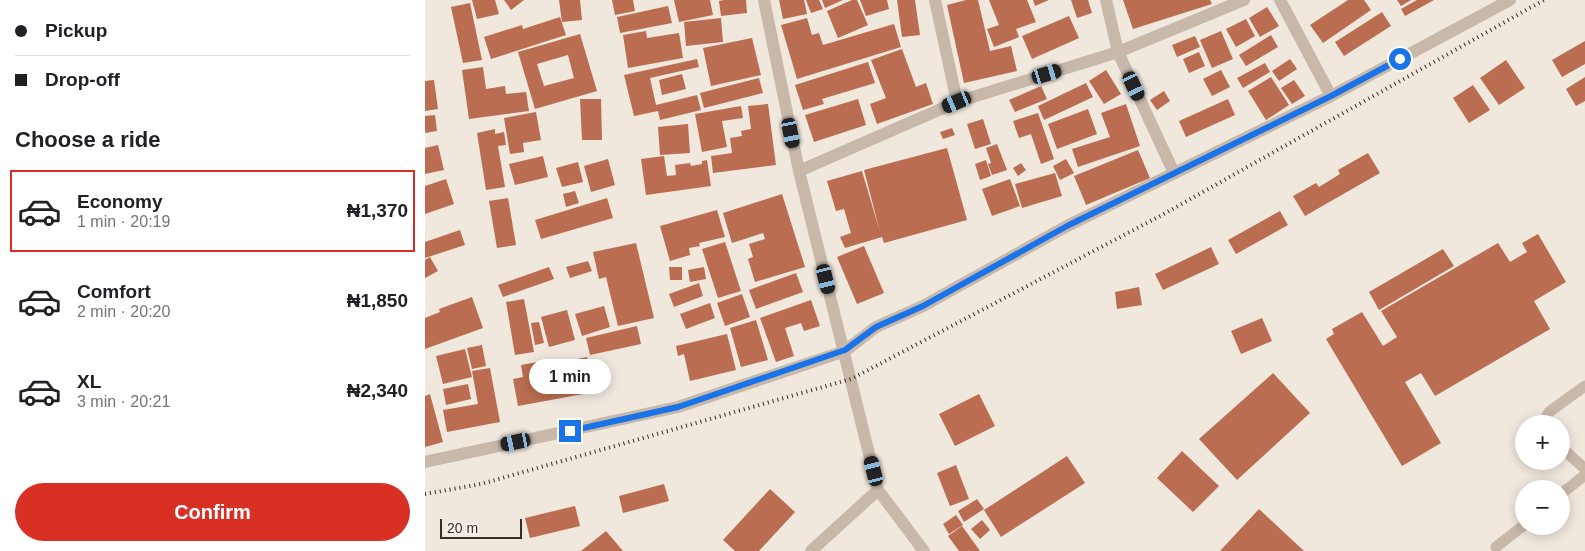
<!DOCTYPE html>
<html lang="en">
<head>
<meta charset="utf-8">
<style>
	body { margin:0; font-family:Arial,sans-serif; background:#f6f6f6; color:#202124; height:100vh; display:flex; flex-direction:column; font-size:19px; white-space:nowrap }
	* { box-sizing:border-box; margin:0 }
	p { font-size:16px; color:#757577 }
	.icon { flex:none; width:28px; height:28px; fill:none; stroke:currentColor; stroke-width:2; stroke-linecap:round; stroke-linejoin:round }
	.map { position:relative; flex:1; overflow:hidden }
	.drawer { display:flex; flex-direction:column; background:#fff; width:425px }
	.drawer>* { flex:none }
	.top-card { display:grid; align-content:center; height:110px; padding:0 15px; background:#fff }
	.fabs { position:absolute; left:1090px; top:415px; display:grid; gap:10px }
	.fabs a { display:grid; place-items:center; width:55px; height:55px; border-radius:50%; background:#fff; box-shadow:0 2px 12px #0003; font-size:25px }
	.scale { position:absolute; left:15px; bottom:12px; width:82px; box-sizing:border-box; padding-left:5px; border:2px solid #352d29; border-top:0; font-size:14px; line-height:18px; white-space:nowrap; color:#352d29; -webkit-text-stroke:4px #f8f1e9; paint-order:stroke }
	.end { position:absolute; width:22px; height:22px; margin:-11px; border:6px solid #1a73e8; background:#fff; box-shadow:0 0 0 2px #fff }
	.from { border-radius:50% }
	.bubble { position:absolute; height:35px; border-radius:18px; background:#fff; box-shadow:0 2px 12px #0003; font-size:16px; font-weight:700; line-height:35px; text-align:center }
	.car { position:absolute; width:15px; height:30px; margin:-15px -8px; border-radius:6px; box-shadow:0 0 4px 1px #0007; background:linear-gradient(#222 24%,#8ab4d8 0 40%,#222 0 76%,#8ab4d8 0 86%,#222 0) }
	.top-card b { display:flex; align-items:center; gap:18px; height:48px; font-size:19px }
	.top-card b+b { border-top:1px solid #e0e0e0 }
	.top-card i { width:12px; height:12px; background:#202124 }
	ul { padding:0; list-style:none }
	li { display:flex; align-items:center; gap:15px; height:82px; margin:0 10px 8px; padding:0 5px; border:2px solid transparent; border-radius:0px }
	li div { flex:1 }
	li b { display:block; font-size:19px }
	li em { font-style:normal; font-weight:700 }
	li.current { border-color:#d93025 }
	li>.icon { width:45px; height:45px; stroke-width:1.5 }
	h2 { padding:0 15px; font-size:22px; line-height:60px }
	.button { display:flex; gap:10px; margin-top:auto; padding:10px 15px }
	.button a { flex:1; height:58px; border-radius:30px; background:#d93025; color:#fff; font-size:20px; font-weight:700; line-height:58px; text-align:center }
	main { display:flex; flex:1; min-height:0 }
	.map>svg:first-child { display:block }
	.building { fill:#ba6d51; fill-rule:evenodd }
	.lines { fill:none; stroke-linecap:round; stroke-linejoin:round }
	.service { stroke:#c7b8aa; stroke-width:11 }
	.minor { stroke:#c7b8aa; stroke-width:12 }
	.rail { stroke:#352d29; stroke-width:4; stroke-dasharray:1 4; stroke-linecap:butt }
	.route { stroke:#1a73e8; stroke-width:6 }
</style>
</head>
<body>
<main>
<section class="drawer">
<div class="top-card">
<b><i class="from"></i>Pickup</b>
<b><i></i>Drop-off</b>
</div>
<h2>Choose a ride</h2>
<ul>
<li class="current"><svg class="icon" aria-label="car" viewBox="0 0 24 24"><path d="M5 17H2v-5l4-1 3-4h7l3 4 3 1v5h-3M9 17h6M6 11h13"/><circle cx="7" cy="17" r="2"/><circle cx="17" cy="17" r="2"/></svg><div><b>Economy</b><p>1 min · 20:19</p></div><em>₦1,370</em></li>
<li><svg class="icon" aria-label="car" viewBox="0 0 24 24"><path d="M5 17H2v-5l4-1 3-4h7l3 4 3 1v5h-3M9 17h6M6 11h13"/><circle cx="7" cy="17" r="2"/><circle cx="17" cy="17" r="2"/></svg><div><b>Comfort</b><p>2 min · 20:20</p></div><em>₦1,850</em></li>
<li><svg class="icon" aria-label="car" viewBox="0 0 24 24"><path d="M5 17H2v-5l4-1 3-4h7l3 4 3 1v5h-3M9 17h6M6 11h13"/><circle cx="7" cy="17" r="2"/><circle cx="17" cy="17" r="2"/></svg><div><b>XL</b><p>3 min · 20:21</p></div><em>₦2,340</em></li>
</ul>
<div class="button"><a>Confirm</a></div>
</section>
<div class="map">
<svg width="1160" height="551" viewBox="0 0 1160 551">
	<rect width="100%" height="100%" fill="#f0e7dd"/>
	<!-- building -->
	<path class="building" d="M47,0h23l4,14 -22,5z
		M79,0h20l-13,10z
		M134,0h21l2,20 -20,2z
		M187,0h21l2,11 -20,4z
		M249,0h36l3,15 -34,7z
		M299,0h22l1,13 -26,3 -2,-15z
		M354,0h25l3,14 -24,5z
		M381,0h13l4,9 -12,4z
		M397,0h21l-18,8z
		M427,0h5l11,25 -30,13 -11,-27z
		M435,0h27l2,9 -23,7z
		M472,0h18l5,35 -18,2z
		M541,0h12l12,51 21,-5 6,25 -53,12 -17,-78z
		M564,0h38l9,22 -20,7 3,8 -25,10 -7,-18 12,-4z
		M608,0h16l-14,6z
		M646,0h17l4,13 -15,5z
		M698,0h87l2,4 -79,25z
		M923,0h16l7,10 -48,33 -13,-18z
		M972,0h14l-10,6z
		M992,0h17l-29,16 -4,-7z
		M45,3l12,57 -19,3 -12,-56z
		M243,6l4,17 -52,10 -3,-16z
		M842,7l12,19 -19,11 -11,-19z
		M957,12l9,14 -47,30 -9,-14z
		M644,16l10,22 -47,21 -10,-23z
		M135,17l6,18 -75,24 -7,-22 38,-12 1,4z
		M296,18l2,24 -37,4 -2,-24z
		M382,18l5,17 7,-2 4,12 71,-21 7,23 -104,32 -16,-54z
		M821,19l9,17 -19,11 -10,-18z
		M221,31l1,7 32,-5 4,25 -55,10 -5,-33z
		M796,31l12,28 -21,9 -12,-28z
		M155,34l17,57 -62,18 -17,-57zM143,55l6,23 -30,8 -7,-22z
		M846,35l7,12 -32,19 -7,-11z
		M770,36l5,11 -23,10 -5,-12z
		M327,38l9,37 -50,11 -8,-38z
		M1160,41v23l-23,13 -10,-17z
		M477,49l14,38 10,-4 7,21 -56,20 -7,-20 16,-6 -15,-38z
		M774,52l6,14 -16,7 -6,-14z
		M272,59l2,8 -49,11 6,27 41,-10 4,15 -41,10 -2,-9 -24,5 -10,-41z
		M865,59l7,10 -18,12 -7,-10z
		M1081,60l19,28 -26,17 -19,-27z
		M443,62l7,21 -53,16 2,5 -21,6 -8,-25z
		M840,63l5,9 -27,16 -6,-10z
		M58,67l3,22 19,-3 1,8 20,-2 3,19 -60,8 -7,-49z
		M681,70l15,24 -17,10 -15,-23z
		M796,70l9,17 -18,9 -9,-17z
		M257,74l4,15 -24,6 -3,-15z
		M846,77l18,28 -23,15 -18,-29z
		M1160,77v24l-9,5 -10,-17z
		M334,78l4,15 -59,15 -4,-15z
		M9,80l4,29 -13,2v-30z
		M869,80l11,16 -13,8 -11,-16z
		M661,83l7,14 -49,23 -6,-14z
		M1048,85l17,25 -21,13 -16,-25z
		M616,86l6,13 -32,13 -6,-12z
		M739,91l6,10 -13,9 -7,-10z
		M155,99h21l1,41h-20z
		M433,99l8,26 -52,17 -9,-27z
		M803,99l7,16 -49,22 -7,-16z
		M343,104l8,61 -63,8 -2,-17 21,-3 -2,-15 12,-2 -1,-5 10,-2 -3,-23z
		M701,104l14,42 -62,21 -6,-18 38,-12 -9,-24z
		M316,106l2,12 -21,3 5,26 -25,5 -7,-38z
		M663,109l9,25 -40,15 -9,-25z
		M111,112l5,28 -18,3 1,9 -14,2 -6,-36z
		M613,113l16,46 -13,5 -10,-30 -12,4 -6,-17z
		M10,115l2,16 -12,2v-17z
		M558,119l8,25 -16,5 -8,-25z
		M263,124l2,29 -30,2 -2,-28z
		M527,128l3,7 -12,4 -3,-7z
		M70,129v5l9,-2 2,13 -8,1 7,41 -19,3 -9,-57z
		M572,144l10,26 -15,5 -4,-11 3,-1 -5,-15z
		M13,145l6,25 -19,4v-26z
		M522,148l20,72 -83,23 -2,-6 -37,11 -5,-11 11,-4 -7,-24 -8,2 -9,-30 35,-10 18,61 -16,-62z
		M713,150l12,28 -64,27 -12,-29z
		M943,153l12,20 -75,43 -12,-20 23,-13 3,4 21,-13 -2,-4z
		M118,156l5,21 -33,8 -6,-21z
		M239,156l3,20 9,-1 -1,-10 15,-2 1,3 11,-2v-3l5,-1 4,26 -65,9 -5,-36z
		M183,159l7,26 -24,7 -7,-26z
		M641,159l8,14 -14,7 -7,-14z
		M561,160l5,16 -11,4 -5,-16z
		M153,162l5,20 -21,5 -6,-19z
		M596,163l5,7 -8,6 -5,-8z
		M630,173l7,23 -40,12 -7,-24z
		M21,179l8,25 -29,10v-28z
		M585,179l10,27 -28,10 -10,-27z
		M150,191l4,12 -13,4 -3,-13z
		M357,194l23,73 -50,15 -7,-23 5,-2 -4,-13 16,-5 -2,-6 -31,10 -9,-30z
		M83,198l8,47 -19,3 -8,-47z
		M182,198l6,20 -72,21 -6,-19z
		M292,210l8,27 -26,6 1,3 -11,2 1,7 -20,6 -10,-35z
		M855,211l8,14 -52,29 -8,-14z
		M35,230l5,15 -40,13v-16z
		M1113,234l28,48 -32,19 16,28 -115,67 -14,-23 -16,9 36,61 -39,23 -76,-127 8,-5 -2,-5 30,-17 21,34 14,-9 -16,-26 117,-68 12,19 17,-10 -5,-9z
		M300,242l16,49 -23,7 -16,-49z
		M211,243l18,75 -36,8 -12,-49 -7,2 -6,-27z
		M439,246l20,47 -27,11 -20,-47z
		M786,247l8,17 -56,26 -8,-16z
		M1018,249l11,17 -75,44 -10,-18z
		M5,257l8,14 -13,7v-18z
		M163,261l4,10 -22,7 -4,-11z
		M124,267l5,12 -51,18 -5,-12z
		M244,267h13v13h-12z
		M279,267l2,12 -16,3 -2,-12z
		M371,273l7,19 -47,17 -7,-19z
		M274,283l4,13 -29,11 -5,-13z
		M714,287l3,18 -25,4 -2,-17z
		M317,294l8,23 -25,9 -8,-23z
		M47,297l11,31 -58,21v-31l15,-6 -1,-3z
		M99,299l10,53 -19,3 -9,-53z
		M386,300l9,26 -16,5 -3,-8 -16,5 9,28 -18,6 -16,-44z
		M285,303l5,15 -29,11 -6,-15z
		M179,306l6,21 -28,9 -7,-22z
		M142,310l8,30 -26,7 -8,-30z
		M837,318l10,23 -31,13 -10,-23z
		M331,320l12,40 -27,7 -11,-39z
		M114,322l5,21 -9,2 -4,-22z
		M212,326l4,18 -51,11 -4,-17z
		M302,334l9,36 -46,11 -6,-27 -6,2 -2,-10z
		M57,345l4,21 -14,3 -5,-21z
		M40,349l7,28 -29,7 -7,-28z
		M162,357l7,35 -76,14 -5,-27 10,-2 -2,-12 22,-4 1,5z
		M65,368l10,54 -53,10 -4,-22 35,-6 -6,-33z
		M848,373l37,40 -73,67 -38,-41z
		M43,384l3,15 -25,6 -3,-16z
		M5,394l13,48 -18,5v-51z
		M554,394l16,32 -40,20 -16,-32z
		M757,451l37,35 -26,26 -36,-34z
		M642,456l18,27 -84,54 -17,-27z
		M531,465l13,34 -19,7 -13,-33z
		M239,484l5,17 -46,12 -4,-17z
		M345,489l25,23 -36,39h-24l-12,-11z
		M552,499l7,10 -20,13 -6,-11z
		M150,506l5,20 -50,12 -5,-20z
		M834,509l45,42h-84z
		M531,515l7,10 -14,9 -6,-10z
		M557,520l8,10 -10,9 -9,-10z
		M537,526l18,25h-21l-11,-15z
		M181,531l17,20h-42z"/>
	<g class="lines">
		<!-- service -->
		<path class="service" d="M1122,424l-1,-6 3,-6 36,-26
			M1136,447l24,22
			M1136,494l24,-19
			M1071,547l28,-22"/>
		<!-- minor -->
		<path class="minor" d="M339,0l35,171 79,319 46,61
			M510,0l22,102
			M681,0l12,52 56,121
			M855,0l51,96
			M374,171l158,-69 161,-50 126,-52
			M0,462l253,-55 167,-56 31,-24 47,-21 144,-80 264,-130 179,-96
			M386,551l67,-61"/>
		<!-- rail -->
		<path class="rail" d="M0,494l56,-10 370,-105 311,-164 382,-215"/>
	</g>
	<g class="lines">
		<!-- route -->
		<path class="route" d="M145,431l108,-24 167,-57 31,-23 47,-21 144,-80 264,-130 69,-37"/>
	</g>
</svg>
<div class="fabs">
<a>+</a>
<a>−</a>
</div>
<div class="scale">20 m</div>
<i class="end from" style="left:975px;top:59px"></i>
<i class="end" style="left:145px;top:431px"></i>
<div class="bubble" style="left:104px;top:359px;width:82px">1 min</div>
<i class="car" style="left:622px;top:74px;rotate:73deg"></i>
<i class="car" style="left:709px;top:86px;rotate:155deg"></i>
<i class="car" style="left:532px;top:102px;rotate:247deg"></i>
<i class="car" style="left:366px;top:133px;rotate:169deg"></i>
<i class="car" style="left:401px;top:279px;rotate:166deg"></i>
<i class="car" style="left:91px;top:442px;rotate:258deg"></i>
<i class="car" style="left:449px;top:471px;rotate:346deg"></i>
</div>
</main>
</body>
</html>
